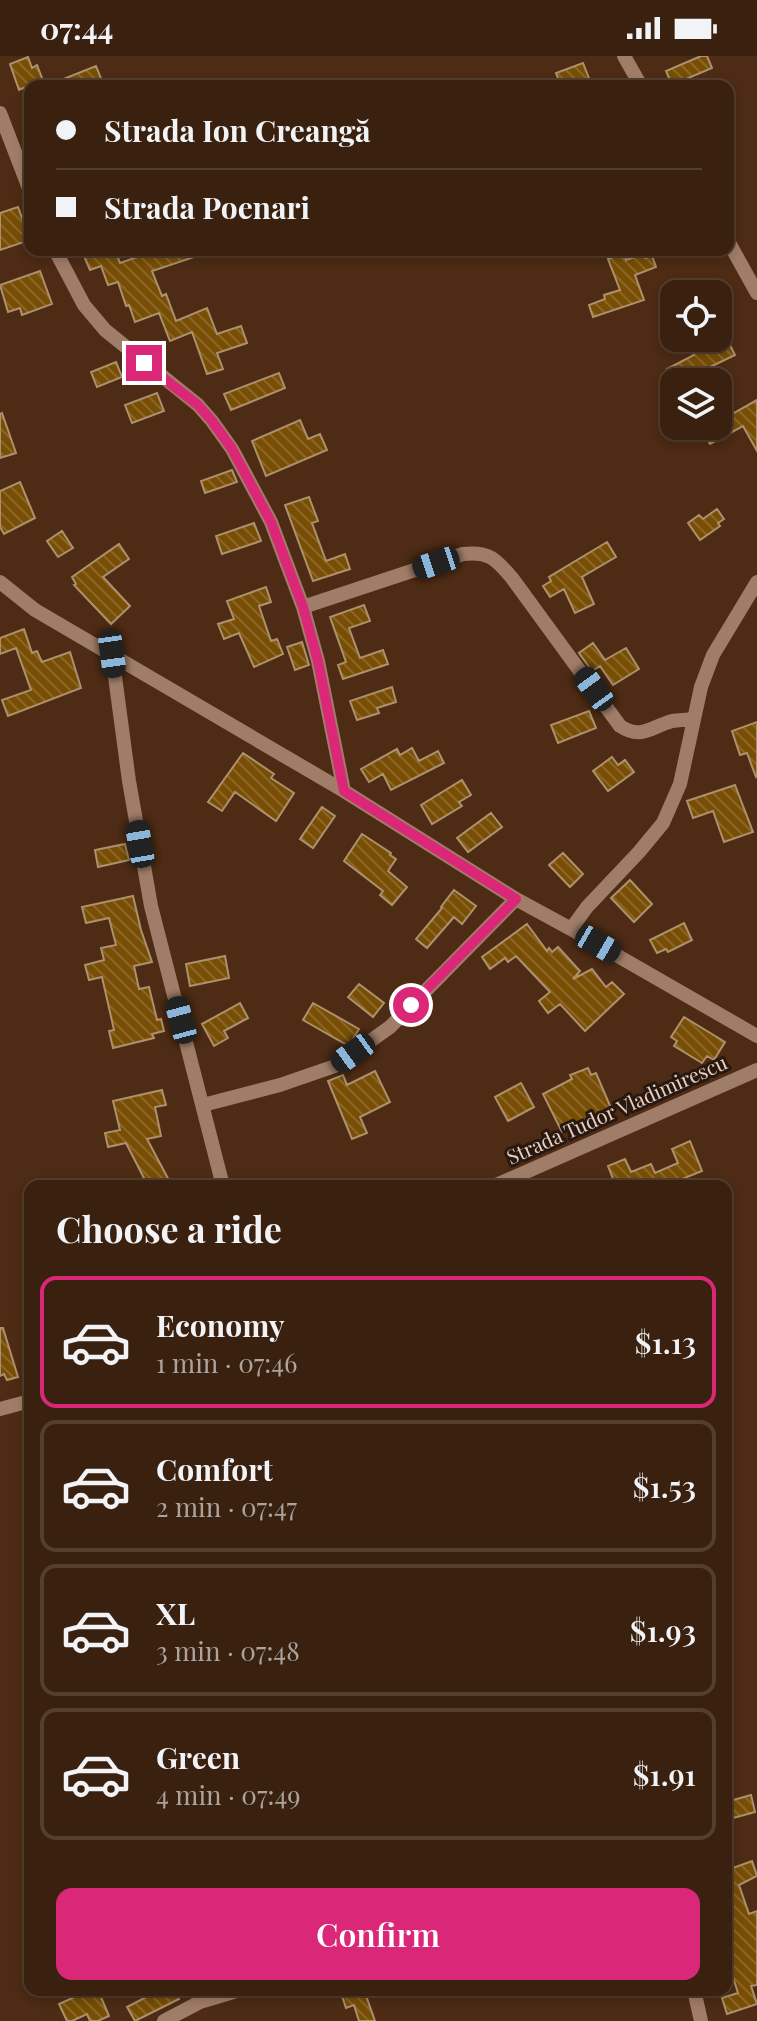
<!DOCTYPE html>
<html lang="en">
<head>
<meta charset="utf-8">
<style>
	body { margin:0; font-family:"Playfair Display",serif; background:#412818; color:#f1f3f6; height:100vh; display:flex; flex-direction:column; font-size:30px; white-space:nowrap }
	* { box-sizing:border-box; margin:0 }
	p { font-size:26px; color:#aba39e }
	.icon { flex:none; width:44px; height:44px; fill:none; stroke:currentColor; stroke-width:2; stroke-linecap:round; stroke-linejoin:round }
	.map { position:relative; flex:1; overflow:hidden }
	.panel { position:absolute; left:24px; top:1124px; width:708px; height:816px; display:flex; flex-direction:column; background:#3a200f; border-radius:16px; box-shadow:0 4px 12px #0003,0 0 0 2px #543e2f }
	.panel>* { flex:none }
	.guide { position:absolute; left:24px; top:24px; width:710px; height:176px; border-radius:16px; box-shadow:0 4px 12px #0003,0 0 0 2px #543e2f; display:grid; align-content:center; height:176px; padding:0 32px; background:#3a200f }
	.buttons { position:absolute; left:660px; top:224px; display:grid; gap:16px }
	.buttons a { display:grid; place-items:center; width:72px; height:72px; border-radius:16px; background:#3a200f; box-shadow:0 4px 12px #0003,0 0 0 2px #543e2f; font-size:40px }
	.end { position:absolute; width:36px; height:36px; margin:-18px; border:10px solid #db2777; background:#fff; box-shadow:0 0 0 4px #fff }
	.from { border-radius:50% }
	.car { position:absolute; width:24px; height:48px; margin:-24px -12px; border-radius:10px; box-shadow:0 0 6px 2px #0007; background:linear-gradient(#222 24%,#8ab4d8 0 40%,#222 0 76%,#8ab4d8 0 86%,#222 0) }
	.guide b { display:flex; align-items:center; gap:28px; height:76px; font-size:30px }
	.guide b+b { border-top:2px solid #543e2f }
	.guide i { width:20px; height:20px; background:#f1f3f6 }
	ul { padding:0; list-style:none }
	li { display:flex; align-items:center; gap:24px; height:132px; margin:0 16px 12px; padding:0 16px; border:4px solid #543e2f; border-radius:16px }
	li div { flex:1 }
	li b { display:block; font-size:30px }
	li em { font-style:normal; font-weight:600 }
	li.selected { border-color:#db2777 }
	li>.icon { width:72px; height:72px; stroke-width:1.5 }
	h2 { padding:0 32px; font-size:36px; line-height:96px }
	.action { display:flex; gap:16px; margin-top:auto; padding:16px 32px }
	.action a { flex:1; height:92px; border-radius:16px; background:#db2777; color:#fff; font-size:32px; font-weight:600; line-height:92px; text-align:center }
	.status { display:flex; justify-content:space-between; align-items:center; height:56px; padding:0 40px; background:#3a200f; direction:ltr }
	.status svg { height:22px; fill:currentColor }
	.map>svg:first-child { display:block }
	.building { fill:url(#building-back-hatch); stroke:#ad916d; stroke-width:2 }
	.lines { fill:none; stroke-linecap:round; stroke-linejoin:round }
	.street { stroke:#a07d68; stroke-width:14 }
	.route { stroke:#db2777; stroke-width:10 }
	.labels { text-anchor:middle; stroke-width:6; stroke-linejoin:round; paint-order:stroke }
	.street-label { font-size:20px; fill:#e6d0c3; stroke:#28180f }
</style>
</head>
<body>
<div class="status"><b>07:44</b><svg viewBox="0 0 49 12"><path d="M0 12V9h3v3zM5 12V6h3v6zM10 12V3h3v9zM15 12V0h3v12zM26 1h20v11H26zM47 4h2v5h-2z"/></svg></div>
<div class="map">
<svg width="757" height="1965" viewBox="0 0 757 1965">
	<defs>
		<pattern id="building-back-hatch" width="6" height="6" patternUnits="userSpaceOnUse" patternTransform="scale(2)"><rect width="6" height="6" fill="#784e05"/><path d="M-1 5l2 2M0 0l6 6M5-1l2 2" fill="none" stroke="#8b6628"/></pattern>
	</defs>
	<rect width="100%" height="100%" fill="#4d2b14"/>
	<!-- building -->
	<path class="building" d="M701,0h6l5,12 -40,17 -6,-14z
		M28,1l4,11 5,-3 8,21h-17l-9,4 -9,-26z
		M583,7l9,23h-31l-5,-13z
		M96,10l6,15 -14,5h-42z
		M18,151l12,33 -30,10v-37z
		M100,194h15l5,13 38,-13h51v2l-57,19 10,25 4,-2 10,27 31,-13 10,26 24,-8 6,17 -30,10 6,16 -16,5 -15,-42 -22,9 -11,-28 -24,9 -6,-17 -3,1 -8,-24 -10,3 -7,-19 -11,4 -6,-14z
		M624,197l2,7 18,-6 1,4 7,-2 4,11 -21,8 9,25 -51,17 -4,-12 16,-6 -1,-4 16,-5 -12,-31z
		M40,215l12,33 -30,11 -2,-7 -12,4 -8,-27z
		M686,282h35l2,3 4,-2 8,16 -56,27h-5v2l-7,-15 27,-14z
		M116,306l6,15 -25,10 -6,-15z
		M279,317l6,15 -54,22 -7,-16z
		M157,337l7,18 -32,12 -7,-18z
		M757,344v51l-14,-25 -33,18 -7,-13 8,-5h7v-4z
		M2,357l14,40 -16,5v-44z
		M300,364l8,19 12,-5 7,16 -61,26 -14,-35z
		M232,414l5,12 -32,11 -4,-12z
		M20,426l15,36 -31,16 -4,-7v-36z
		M309,441l9,24 -6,2 14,38 19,-7 5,15 -37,12 -28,-76z
		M717,453l7,10 -6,4 2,3 -20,14 -12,-17 11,-8 4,4z
		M254,467l7,18 -39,13 -6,-18z
		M62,475l11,17 -15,9 -11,-16z
		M607,486l9,15 -34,20 12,27 -19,9 -11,-24 -14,8 -7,-11 8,-5 -2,-4z
		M119,488l10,15 -26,18 27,29 -19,18 -37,-39 2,-1 -4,-7z
		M266,531l5,15 -12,4 12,35 6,-2 6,15 -29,13 -15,-34 -15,6 -6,-15 16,-5 -7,-18z
		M364,549l6,16 -21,7 11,30 23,-8 5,14 -45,15 -5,-14 8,-3 -16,-45z
		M24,573l8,24 5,-2 5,11 28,-10 11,36 -73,28 -6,-16 29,-10 -15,-42 -16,6v-16z
		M302,586l7,23 -14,5 -8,-23z
		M593,587l12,17 21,-12 13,21 -26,16 -13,-19 -8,5 -13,-18z
		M392,631l4,15 -19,6 2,5 -22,7 -7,-19z
		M589,655l7,17 -38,15 -7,-18z
		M757,666v54l-1,1 -9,-24 -7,2 -8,-24z
		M412,692l7,13 19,-10 6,12 -53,27 -8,-16 -14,8 -8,-13 36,-20 3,6z
		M243,697l31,21 -3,4 23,15 -18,28 -41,-29 -13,19 -14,-9z
		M612,701l6,8 7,-5 9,12 -26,19 -15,-20z
		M462,724l9,15 -12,7 3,4 -30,18 -11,-19z
		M735,729l18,47 -29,10 -11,-31 -20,7 -6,-17z
		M322,751l13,9 -22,32 -13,-9z
		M491,757l11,14 -34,25 -11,-14z
		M362,778l29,19 -1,2 6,4 -8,12 19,16 -15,18 -12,-10 3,-4 -39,-30z
		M125,788l4,16 -31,7 -3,-17z
		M563,797l20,21 -13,13 -21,-22z
		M630,824l22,24 -18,18 -23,-24z
		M454,834l22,16 -14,18 -8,-7 -27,31 -11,-9 26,-31 -1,-1z
		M133,840l8,34 11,32 -18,4 5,23 10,-2 8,33 4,-1 3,12 -12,3 2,4 -41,10 -4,-17 5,-1 -12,-53 -13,3 -4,-15 19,-5 -3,-12 15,-3 -7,-27 -23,5 -4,-16z
		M684,867l8,17 -24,12 -2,-3 -9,4 -7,-13z
		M527,868l20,27 2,-3 3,4 6,-5 22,24 -7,8 19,-10 14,18 6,-5 12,12 -39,37 -25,-27 -12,9 -9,-12 11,-9 -34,-36 -8,6 -3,-4 -15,11 -8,-12z
		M225,900l4,22 -39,8 -4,-22z
		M359,928l25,19 -11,14 -25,-20z
		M240,947l8,15 -24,13 4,7 -14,8 -12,-22z
		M313,947l46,26 -8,13 -4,3 -44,-25z
		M684,961l41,25 -11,18 -7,-4 -5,7 -28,-17 3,-5 -6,-4z
		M588,1012l3,7 5,-2 15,35 -35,16v1l-14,7 -19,-38 29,-15 -2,-4z
		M375,1015l15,31 -30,15 7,16 -15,6 -24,-58 15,-6 4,10z
		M521,1027l13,24 -26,14 -13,-24z
		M162,1034l4,15 -11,2 6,29 -14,3 25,47h-24l-22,-43 -18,4 -3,-14 15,-3 -7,-29z
		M690,1085l12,30 -37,15h-49l-8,-20 17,-7 6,13 20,-8 4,9 23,-10 -6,-14z
		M0,1272h3l15,49 -11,3 -3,-6 -4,2z
		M751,1739l4,17 -29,8v-18z
		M726,1798h2l5,14 19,-7 5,15 -18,9 10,29 8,-3v74l-6,1 6,18 -30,10 -5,-16 16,-5 -12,-37z
		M90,1934h8l11,26 -11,5h-8l-3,-7 -15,7h-5l-8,-17z
		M160,1934h15l4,9 -44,22 -8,-14z
		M340,1934h24l11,31h-16l-5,-16 -8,3z"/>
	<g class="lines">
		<!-- street -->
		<path class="street" d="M624,0l17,30
			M0,57l30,78
			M728,185l29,52
			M55,194l29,55 21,25 93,75 14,16 20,28 39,73 32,85 15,54 26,130
			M0,526l35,28 309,181 172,108 55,30 186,107
			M303,551l160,-53c26,-3 33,5 49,24l108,148c21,14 31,1 52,-5 7,-1 14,-1 21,-2
			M112,598l17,127 22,125 72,280
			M571,873l16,-22 52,-55 24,-29 17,-39 21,-97 12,-32 44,-73
			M203,1049l77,-20 55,-19 55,-39 126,-128
			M494,1130l263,-116
			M0,1353l30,-8
			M694,1934l7,31
			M164,1965l36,-19 40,-12"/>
	</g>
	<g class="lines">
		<!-- route -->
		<path class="route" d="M144,307l54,42 14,16 20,28 39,73 32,85 15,54 26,130 172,108 -105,106"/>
	</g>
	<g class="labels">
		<!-- street labels -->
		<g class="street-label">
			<text transform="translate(617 1054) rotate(-24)" y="7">Strada Tudor Vladimirescu</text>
		</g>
	</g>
</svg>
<div class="buttons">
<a><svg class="icon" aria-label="locate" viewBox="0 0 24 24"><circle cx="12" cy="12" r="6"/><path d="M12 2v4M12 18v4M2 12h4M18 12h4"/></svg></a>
<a><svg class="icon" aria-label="layers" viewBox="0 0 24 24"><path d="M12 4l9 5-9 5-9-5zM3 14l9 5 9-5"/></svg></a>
</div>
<i class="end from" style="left:411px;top:949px"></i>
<i class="end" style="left:144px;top:307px"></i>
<i class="car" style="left:436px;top:507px;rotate:252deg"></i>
<i class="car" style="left:112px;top:598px;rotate:172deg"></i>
<i class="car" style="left:594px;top:633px;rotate:324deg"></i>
<i class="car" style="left:140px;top:788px;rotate:350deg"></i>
<i class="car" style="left:598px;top:888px;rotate:120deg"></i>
<i class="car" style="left:181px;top:964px;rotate:345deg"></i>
<i class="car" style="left:353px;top:997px;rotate:234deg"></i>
<div class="guide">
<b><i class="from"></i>Strada Ion Creangă</b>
<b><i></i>Strada Poenari</b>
</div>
<section class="panel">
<h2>Choose a ride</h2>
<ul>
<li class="selected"><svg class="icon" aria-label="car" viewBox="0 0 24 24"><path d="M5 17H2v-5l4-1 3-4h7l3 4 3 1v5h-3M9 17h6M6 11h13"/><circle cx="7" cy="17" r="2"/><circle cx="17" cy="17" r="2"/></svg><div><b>Economy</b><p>1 min · 07:46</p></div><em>$1.13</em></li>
<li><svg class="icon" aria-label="car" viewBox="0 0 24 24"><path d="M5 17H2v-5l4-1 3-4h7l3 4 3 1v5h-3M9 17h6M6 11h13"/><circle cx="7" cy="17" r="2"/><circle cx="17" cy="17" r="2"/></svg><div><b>Comfort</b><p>2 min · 07:47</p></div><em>$1.53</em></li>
<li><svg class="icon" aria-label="car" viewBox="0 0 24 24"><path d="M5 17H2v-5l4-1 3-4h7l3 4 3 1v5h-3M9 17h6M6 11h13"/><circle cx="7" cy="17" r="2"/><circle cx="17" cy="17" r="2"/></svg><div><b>XL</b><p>3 min · 07:48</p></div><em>$1.93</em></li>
<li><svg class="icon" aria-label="car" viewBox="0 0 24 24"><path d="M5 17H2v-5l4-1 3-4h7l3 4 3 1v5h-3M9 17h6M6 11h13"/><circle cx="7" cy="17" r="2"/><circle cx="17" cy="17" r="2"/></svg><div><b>Green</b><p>4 min · 07:49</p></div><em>$1.91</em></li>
</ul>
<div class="action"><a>Confirm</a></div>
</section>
</div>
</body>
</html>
